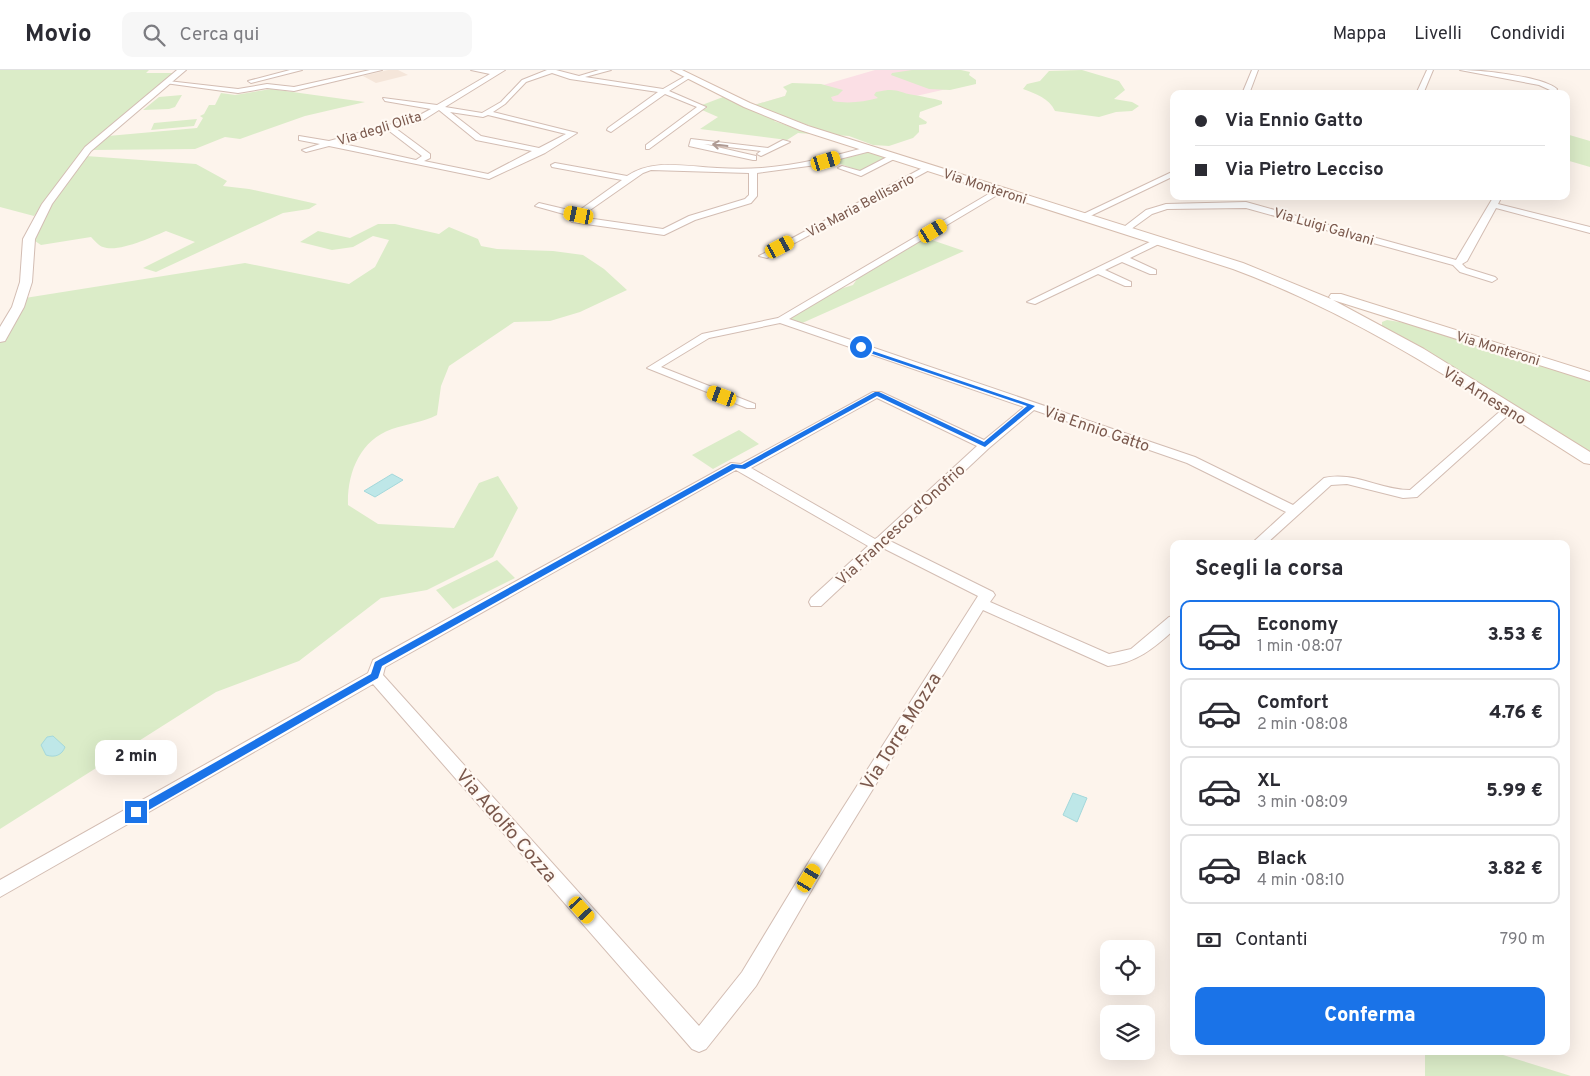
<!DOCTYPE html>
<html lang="it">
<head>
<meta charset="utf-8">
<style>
	body { margin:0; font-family:Overpass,sans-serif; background:#f7f7f7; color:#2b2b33; height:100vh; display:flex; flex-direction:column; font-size:19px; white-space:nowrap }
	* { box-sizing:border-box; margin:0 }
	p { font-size:16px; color:#7c7c81 }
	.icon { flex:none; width:28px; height:28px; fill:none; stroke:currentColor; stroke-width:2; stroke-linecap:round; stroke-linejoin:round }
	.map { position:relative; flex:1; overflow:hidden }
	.panel { position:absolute; left:1170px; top:470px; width:400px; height:515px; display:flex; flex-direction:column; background:#fff; border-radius:10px; box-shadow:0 5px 20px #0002 }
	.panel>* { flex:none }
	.hud { position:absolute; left:1170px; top:20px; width:400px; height:110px; border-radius:10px; box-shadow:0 5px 20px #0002; display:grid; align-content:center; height:110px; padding:0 25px; background:#fff }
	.controls { position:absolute; left:1100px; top:870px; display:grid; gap:10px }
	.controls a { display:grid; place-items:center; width:55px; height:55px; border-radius:10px; background:#fff; box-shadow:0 5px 20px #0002; font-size:25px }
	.end { position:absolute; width:22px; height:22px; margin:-11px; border:6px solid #1a73e8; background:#fff; box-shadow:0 0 0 2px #fff }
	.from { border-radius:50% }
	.bubble { position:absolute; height:35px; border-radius:10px; background:#fff; box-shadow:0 5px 20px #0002; font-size:16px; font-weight:800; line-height:35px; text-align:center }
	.car { position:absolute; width:15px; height:30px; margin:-15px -8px; border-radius:6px; box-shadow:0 0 4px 1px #0007; background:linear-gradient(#f5c518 24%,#345 0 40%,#f5c518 0 76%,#345 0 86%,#f5c518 0) }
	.hud b { display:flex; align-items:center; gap:18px; height:48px; font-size:19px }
	.hud b+b { border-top:1px solid #e1e1e2 }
	.hud i { width:12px; height:12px; background:#2b2b33 }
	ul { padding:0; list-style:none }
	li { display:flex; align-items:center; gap:15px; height:70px; margin:0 10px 8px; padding:0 15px; border:2px solid #e1e1e2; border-radius:10px }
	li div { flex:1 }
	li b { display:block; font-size:19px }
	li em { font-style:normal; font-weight:800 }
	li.on { border-color:#1a73e8 }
	li>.icon { width:45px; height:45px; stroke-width:1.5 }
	h2 { padding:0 25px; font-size:22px; line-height:60px }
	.pay { display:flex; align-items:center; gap:12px; height:55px; padding:0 25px; font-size:19px }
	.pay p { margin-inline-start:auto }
	.cta { display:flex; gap:10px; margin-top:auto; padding:10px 25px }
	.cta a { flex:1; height:58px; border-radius:10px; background:#1a73e8; color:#fff; font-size:20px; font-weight:800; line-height:58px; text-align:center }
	header { display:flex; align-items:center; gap:30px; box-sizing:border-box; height:70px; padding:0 25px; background:#fff; border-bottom:1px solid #e1e1e2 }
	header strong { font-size:24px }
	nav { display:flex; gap:28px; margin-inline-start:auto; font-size:18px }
	.search { width:350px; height:45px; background:#f7f7f7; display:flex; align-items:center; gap:12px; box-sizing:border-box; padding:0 18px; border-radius:10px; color:#7c7c81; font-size:19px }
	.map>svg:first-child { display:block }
	.residential { fill:#f5e6da }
	.medical { fill:#fbdfe5 }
	.green { fill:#dbecc8 }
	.water { fill:#bee7e8; stroke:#a4d8db }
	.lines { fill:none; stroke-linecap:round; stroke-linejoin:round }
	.minor-casing { stroke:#d3bdb3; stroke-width:2 }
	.tertiary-casing { stroke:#d3bdb3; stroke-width:2 }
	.secondary-casing { stroke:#d6bdaf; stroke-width:2 }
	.minor { fill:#fff; fill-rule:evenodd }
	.tertiary { fill:#fff; fill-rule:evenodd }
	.secondary { fill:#fff; fill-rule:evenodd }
	.oneway { stroke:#af9b94 }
	.route { fill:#1a73e8 }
	.labels { text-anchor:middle; stroke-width:4.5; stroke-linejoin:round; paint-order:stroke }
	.far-street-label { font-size:14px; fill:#7a584c; stroke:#fff9f3 }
	.street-label { font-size:16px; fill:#7a584c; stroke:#fff9f3 }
	.near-street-label { font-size:19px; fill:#7a584c; stroke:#fff9f3 }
</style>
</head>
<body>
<header>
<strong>Movio</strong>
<div class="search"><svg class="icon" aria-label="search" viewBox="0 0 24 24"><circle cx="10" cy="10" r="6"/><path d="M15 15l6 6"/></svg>Cerca qui</div>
<nav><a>Mappa</a><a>Livelli</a><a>Condividi</a></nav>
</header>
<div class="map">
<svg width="1590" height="1006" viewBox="0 0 1590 1006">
	<rect width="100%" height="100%" fill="#fdf4ec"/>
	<!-- residential -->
	<path class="residential" d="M388,0h10l10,5 -32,8 -13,-7z"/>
	<!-- medical -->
	<path class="medical" d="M875,0h78l7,16 -44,10 -39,13 -123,-4z"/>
	<!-- green -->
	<path class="green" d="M0,0h149l-3,3h29l-105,94 -36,49 -34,-9z
		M912,0h49l9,2 -1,3 7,5v4l-26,6 -21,-1 -38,-14 1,-2z
		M1082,0l37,11 6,9 -11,9 18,3 7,4 -7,5 -16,1 -17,5 -44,-6c-6,-13 -19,-17 -32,-22l4,-5 13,-3 9,-10z
		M792,13l29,1 22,6 -5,5 -7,2 2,4c14,3 31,1 45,-3l-4,-3 2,-3c22,-5 20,0 38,3 10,2 18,3 28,6v3l-22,8 -1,5 8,5 -1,2 -7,1v7l-6,6 -24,8 -16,-1 -24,-9 -15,-1 -80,-30 31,-9 2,-5 -4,-4z
		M271,19l94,13 -60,14 -65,23 -15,-2 -30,12 -104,1 17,-14 89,-8 6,-10 -3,-2 4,-2 5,-9h6l6,-12 14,2z
		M182,25l-7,12 -6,2 -26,1 16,-13z
		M723,27l52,23 -1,1 38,13 -14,-1 -11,7 -87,-11 18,-12 -16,-7 5,-2 -5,-3z
		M197,49l-3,7 -43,4 3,-7z
		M1566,64l24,7v26l-24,-7z
		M870,82l16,6 -26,13 -28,-10z
		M86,86l110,8 31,17 -4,5 26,3 68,15 -8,5 -26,4 -127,59 -13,-4 52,-26 -29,-11c-14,6 -48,22 -63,16 -4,-1 -9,-7 -12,-10l-50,8 -9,-6 11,-24z
		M378,154h17l44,10 10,-7 29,12 3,7 16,3 56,2 30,4 21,14 23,21 -47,22 -30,9 -36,1 -65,44 -8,20 -4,29c-14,7 -30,9 -45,14 -32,11 -45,44 -44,76l30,19 76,4 25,-45 19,-7 20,32 -25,49 -66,33 -46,8 -82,63 -83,31 -216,137v-488l25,-43 220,-35 104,21 26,-17 14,-27 -16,-4 -20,11 -21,3 -32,-8 18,-11 32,7z
		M926,168l38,13 -164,73 -11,-5 51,-30 13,-4 4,-6z
		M1387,250l19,3 184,58v74l-206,-126 -2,-3v-4z
		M739,360l20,14 -46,25 -21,-14z
		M497,490l18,18 -62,31 -17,-19z
		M1425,981h65l81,25h-146z"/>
	<!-- water -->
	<path class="water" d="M392,404l11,6 -28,17 -11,-6z
		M53,666l12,11c-3,8 -10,11 -19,8l-5,-10 6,-8z
		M1073,723l14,5 -10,24 -14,-7z"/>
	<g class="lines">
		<!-- minor casing -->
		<g class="minor-casing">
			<path id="minor" d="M290,0h12l-51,13 -3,-2z
				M370,0h12l-88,21 -27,-3 -29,5 -73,-10 3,-2 70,8 29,-5 27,3z
				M471,0h34l-60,37 37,6 19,-11 21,-22 25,-10h9l23,6 20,-6h12l-26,7 78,12 26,-15 2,3 -22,14 37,16 -57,42h-3v-4l51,-38 -32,-13 -54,38 -4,-2 1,-2 50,-36 -88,-13 -18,-6 -26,9 -21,22 -12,8 84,21 -32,20 -56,26 -160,-33 -23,6 -4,-2 18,-6 -21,-4v-4l30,5 85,-23 17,-9 -46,-8 -2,-3 54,7 53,-31zM439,40l37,30 56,11 -44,23 -64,-13 6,-3v-4l-35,-26 25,-6zM450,42l33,5 5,-2 78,19 -27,14 -58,-12zM388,60l34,26 -6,4 -77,-17z
				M1252,0h6l-9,24h-7z
				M1427,0h6l-10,24h-7z
				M1460,0c21,0 81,6 97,19l-2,5h-7l2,-4 -11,-5z
				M691,69l77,9 15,-8 7,2 -29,14 -4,-2 4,-3 -57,-7 52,12v4h-3l-64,-14z
				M868,77h3v4l-55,14 -59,8v23l-6,7 -56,17 -31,15 -92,-13 -4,-3 3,-3 -36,-10 4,-3 38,9 45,-32 -70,-13 -1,-2 4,-2 72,13c27,-18 60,-9 90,-8 16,1 31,1 45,0 37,-3 71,-12 106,-21zM651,100l98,3v22l-4,4 -56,17 -26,13 -83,-12 63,-44z
				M891,85l7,2 -37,19 -23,-8 4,-2 18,5z
				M926,96l7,2 -166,90 -8,-2z
				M1174,101v5l-90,43 -7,-2z
				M997,119l7,2 -215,128 406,138 98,48 31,-27c30,-7 56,12 86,12l95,-83h8l2,2 -98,88 -14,1 -56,-14 -16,1 -65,59h-15l35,-32 -99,-49 -153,-53 -45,38 -99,93 103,51 2,3 -5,7 119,52 22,-5 38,-32 5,-1v14c-20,18 -38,33 -66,36l-125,-56 -158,257 -69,119 -50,63 -7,3 -7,-3 -319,-365 -373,213v-17l368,-207 5,-13 358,-197 10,1 132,-72h8l103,48 40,-33 -244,-84 -71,15 -48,29 94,37v4h-8l-100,-40 55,-34 76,-16zM877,328l100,48 -99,91 -3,2 -124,-71zM736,400l132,76 -57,52 -2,4 2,4h10l62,-58 95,48 -165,259 -71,117 -43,54 -316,-351 2,-8z
				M1494,126l7,2 -3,6 92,23v6l-94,-25 -29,53 -5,3 4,4 29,9 2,2 -5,3 -32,-10 -7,-7 -207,-57 -79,1 -15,5 -25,18 -7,-2 26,-20 20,-6 80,-2 210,58z
				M1158,168l3,1v4l-31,15 26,12v4h-6l-28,-12 -17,8 26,12v4h-6l-27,-12 -63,30 -8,-2z"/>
		</g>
		<!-- tertiary casing -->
		<g class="tertiary-casing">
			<path id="tertiary" d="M177,0h9l-95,81 -39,53 -17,35 -3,43 -8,25 -19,34 -5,1v-15l12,-20 8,-25 3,-43 19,-35 43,-57z"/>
		</g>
		<!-- secondary casing -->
		<g class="secondary-casing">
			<path id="secondary" d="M671,0h11l68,33 58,23 435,137 88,36 -2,-2 2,-3h10l249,78v9l-257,-81 91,49 166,103v12l-6,-1c-115,-73 -222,-146 -351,-194l-433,-139 -56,-23z"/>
		</g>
		<!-- minor -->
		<use href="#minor" class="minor"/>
		<!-- tertiary -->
		<use href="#tertiary" class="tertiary"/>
		<!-- secondary -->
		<use href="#secondary" class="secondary"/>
	</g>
	<!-- one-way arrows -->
	<defs><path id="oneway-shaft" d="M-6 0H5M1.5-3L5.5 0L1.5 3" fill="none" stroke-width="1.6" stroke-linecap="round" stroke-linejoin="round" transform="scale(1.25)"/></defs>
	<use class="oneway" href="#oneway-shaft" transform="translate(720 75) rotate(-173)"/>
	<!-- route -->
	<path class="route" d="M858,276l177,60 -50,41 -108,-51 -132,73 -9,-1 -354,198 -4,12 -238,137h-7v-6l238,-135 4,-12 357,-198 10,1 133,-73h4l105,50 43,-36 -169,-57z"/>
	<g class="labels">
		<!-- far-street labels -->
		<g class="far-street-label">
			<text transform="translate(379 58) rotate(-17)" y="5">Via degli Olita</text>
			<text transform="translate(985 116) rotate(18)" y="5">Via Monteroni</text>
			<text transform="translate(860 135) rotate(-28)" y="5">Via Maria Bellisario</text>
			<text transform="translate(1324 156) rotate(16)" y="5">Via Luigi Galvani</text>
			<text transform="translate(1498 278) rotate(17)" y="5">Via Monteroni</text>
		</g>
		<!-- street labels -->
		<g class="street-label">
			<text transform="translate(1485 325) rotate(32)" y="6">Via Arnesano</text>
			<text transform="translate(1097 358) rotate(19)" y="6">Via Ennio Gatto</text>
			<text transform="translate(900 454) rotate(-43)" y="6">Via Francesco d'Onofrio</text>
		</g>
		<!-- near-street labels -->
		<g class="near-street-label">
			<text transform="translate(900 661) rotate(-58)" y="7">Via Torre Mozza</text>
			<text transform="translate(507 755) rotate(49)" y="7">Via Adolfo Cozza</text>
		</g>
	</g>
</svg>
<div class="controls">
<a><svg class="icon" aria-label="locate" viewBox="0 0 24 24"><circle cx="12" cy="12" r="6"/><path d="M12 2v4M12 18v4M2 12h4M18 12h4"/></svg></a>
<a><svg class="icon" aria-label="layers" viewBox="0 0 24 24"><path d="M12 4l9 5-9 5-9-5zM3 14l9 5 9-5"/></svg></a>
</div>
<i class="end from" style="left:861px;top:277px"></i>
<i class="end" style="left:136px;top:742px"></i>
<div class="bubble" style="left:95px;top:670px;width:82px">2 min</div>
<i class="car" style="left:826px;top:91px;rotate:73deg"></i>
<i class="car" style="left:579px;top:145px;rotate:282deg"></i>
<i class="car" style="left:933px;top:161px;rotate:59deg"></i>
<i class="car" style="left:780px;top:177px;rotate:62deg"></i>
<i class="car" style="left:722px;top:326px;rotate:290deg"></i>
<i class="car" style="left:809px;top:808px;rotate:31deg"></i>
<i class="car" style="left:582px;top:840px;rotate:138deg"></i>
<div class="hud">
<b><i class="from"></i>Via Ennio Gatto</b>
<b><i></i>Via Pietro Lecciso</b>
</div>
<section class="panel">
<h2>Scegli la corsa</h2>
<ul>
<li class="on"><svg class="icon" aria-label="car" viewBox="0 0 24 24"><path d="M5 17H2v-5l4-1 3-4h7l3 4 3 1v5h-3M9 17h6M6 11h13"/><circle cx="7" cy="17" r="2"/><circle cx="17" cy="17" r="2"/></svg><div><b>Economy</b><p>1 min · 08:07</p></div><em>3.53 €</em></li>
<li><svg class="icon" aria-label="car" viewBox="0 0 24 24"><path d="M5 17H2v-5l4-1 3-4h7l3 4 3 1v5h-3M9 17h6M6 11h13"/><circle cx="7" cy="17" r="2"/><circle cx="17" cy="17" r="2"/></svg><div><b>Comfort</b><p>2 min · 08:08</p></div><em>4.76 €</em></li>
<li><svg class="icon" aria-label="car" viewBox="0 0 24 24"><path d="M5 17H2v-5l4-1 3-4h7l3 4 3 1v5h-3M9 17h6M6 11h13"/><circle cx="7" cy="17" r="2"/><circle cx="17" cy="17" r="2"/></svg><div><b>XL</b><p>3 min · 08:09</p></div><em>5.99 €</em></li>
<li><svg class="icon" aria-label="car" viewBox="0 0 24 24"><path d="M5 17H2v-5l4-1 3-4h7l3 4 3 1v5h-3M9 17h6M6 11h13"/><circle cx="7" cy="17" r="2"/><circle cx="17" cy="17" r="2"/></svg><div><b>Black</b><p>4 min · 08:10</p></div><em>3.82 €</em></li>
</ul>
<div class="pay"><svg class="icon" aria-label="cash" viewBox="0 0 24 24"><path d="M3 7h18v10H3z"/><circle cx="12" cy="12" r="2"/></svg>Contanti<p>790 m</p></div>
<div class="cta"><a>Conferma</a></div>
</section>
</div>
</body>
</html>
